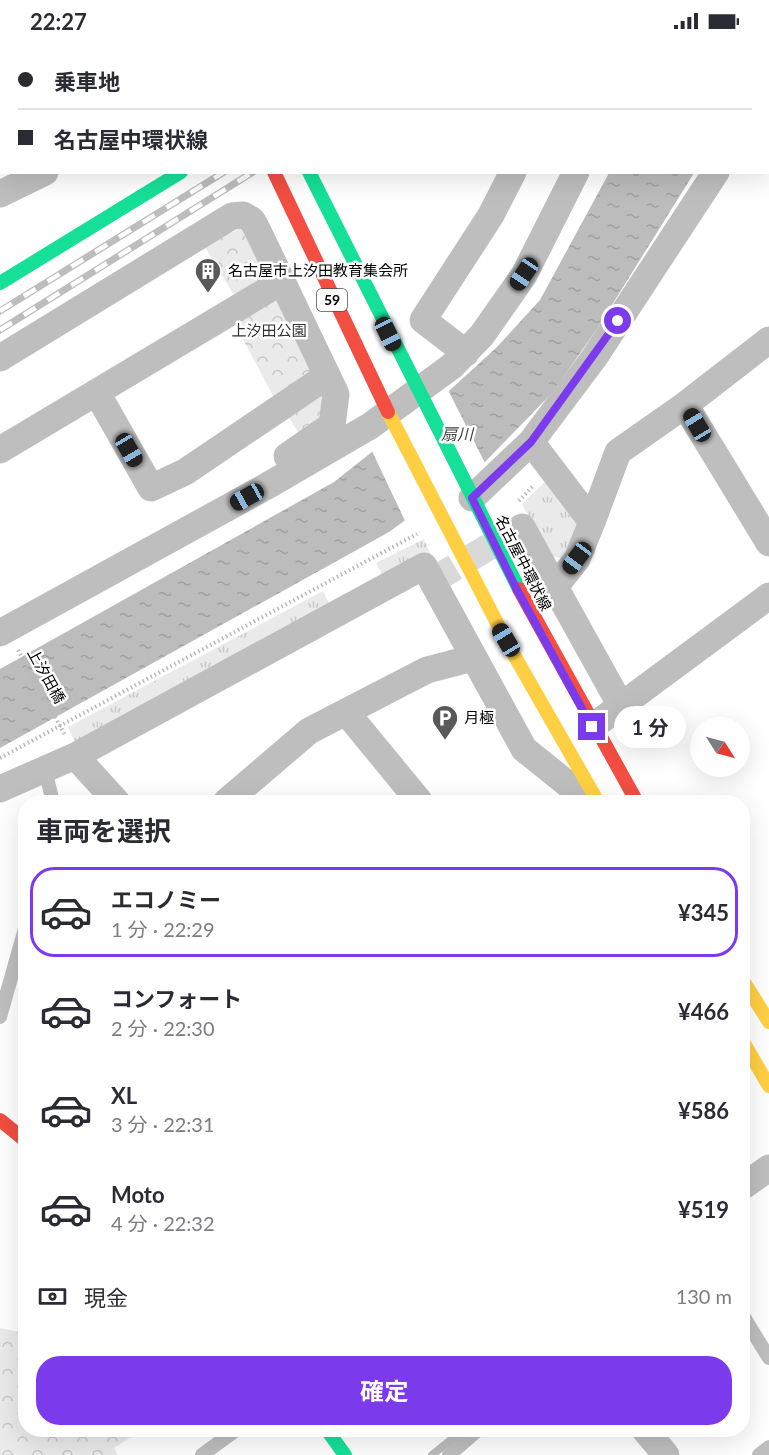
<!DOCTYPE html>
<html lang="ja">
<head>
<meta charset="utf-8">
<style>
	body { margin:0; font-family:Lato,"Noto Sans JP",sans-serif; background:#f7f7f7; color:#2b2b33; height:100vh; display:flex; flex-direction:column; font-size:22px; white-space:nowrap }
	* { box-sizing:border-box; margin:0 }
	p { font-size:20px; color:#7c7c81 }
	.icon { flex:none; width:33px; height:33px; fill:none; stroke:currentColor; stroke-width:2; stroke-linecap:round; stroke-linejoin:round }
	.map { position:relative; flex:1; overflow:hidden }
	.side { position:absolute; left:18px; top:753px; width:732px; height:642px; display:flex; flex-direction:column; background:#fff; border-radius:24px; box-shadow:0 6px 24px #0002 }
	.side>* { flex:none }
	.top-card { position:absolute; left:0px; top:0px; width:770px; height:132px; box-shadow:0 6px 24px #0002; display:grid; align-content:center; height:132px; padding:0 18px; background:#fff }
	.needle { width:39px; rotate:126deg }
	.controls { position:absolute; left:690px; top:675px; display:grid; gap:12px }
	.controls a { display:grid; place-items:center; width:60px; height:60px; border-radius:50%; background:#fff; box-shadow:0 6px 24px #0002; font-size:30px }
	.end { position:absolute; width:27px; height:27px; margin:-14px; border:8px solid #7c3aed; background:#fff; box-shadow:0 0 0 3px #fff }
	.from { border-radius:50% }
	.bubble { position:absolute; height:42px; border-radius:21px; background:#fff; box-shadow:0 6px 24px #0002; font-size:20px; font-weight:700; line-height:42px; text-align:center }
	.car { position:absolute; width:18px; height:36px; margin:-18px -9px; border-radius:8px; box-shadow:0 0 4px 2px #0007; background:linear-gradient(#222 24%,#8ab4d8 0 40%,#222 0 76%,#8ab4d8 0 86%,#222 0) }
	.top-card b { display:flex; align-items:center; gap:21px; height:57px; font-size:22px }
	.top-card b+b { border-top:2px solid #e1e1e2 }
	.top-card i { width:15px; height:15px; background:#2b2b33 }
	ul { padding:0; list-style:none }
	li { display:flex; align-items:center; gap:18px; height:90px; margin:0 12px 9px; padding:0 6px; border:3px solid transparent; border-radius:24px }
	li div { flex:1 }
	li b { display:block; font-size:22px }
	li em { font-style:normal; font-weight:700 }
	li.active { border-color:#7c3aed }
	li>.icon { width:54px; height:54px; stroke-width:1.5 }
	h2 { padding:0 18px; font-size:27px; line-height:72px }
	.pay { display:flex; align-items:center; gap:15px; height:66px; padding:0 18px; font-size:22px }
	.pay p { margin-inline-start:auto }
	.cta { display:flex; gap:12px; margin-top:auto; padding:12px 18px }
	.cta a { flex:1; height:69px; border-radius:24px; background:#7c3aed; color:#fff; font-size:24px; font-weight:700; line-height:69px; text-align:center }
	.status { display:flex; justify-content:space-between; align-items:center; height:42px; padding:0 30px; background:#fff; direction:ltr }
	.status svg { height:16px; fill:currentColor }
	.map>svg:first-child { display:block }
	.grass { fill:url(#grass-tufts) }
	.forest { fill:url(#forest-crowns) }
	.water { fill:url(#water-ripples) }
	.pier { fill:#fff }
	.lines { fill:none; stroke-linecap:round; stroke-linejoin:round }
	.stream { stroke:#bcbcbc; stroke-width:8 }
	.street-tunnel { stroke:#d9d9d9; stroke-width:27; stroke-dasharray:27 14; stroke-linecap:butt }
	.path { stroke:#b8b8b8; stroke-width:4; stroke-dasharray:1.5 3; stroke-linecap:butt }
	.lane { stroke:#bebebe; stroke-width:14 }
	.street { stroke:#bebebe; stroke-width:27 }
	.fast { stroke:#16e098; stroke-width:14 }
	.slow { stroke:#ffcf43; stroke-width:14 }
	.jam { stroke:#f24e42; stroke-width:14 }
	.rail-casing { stroke:#bdbdbd; stroke-width:7 }
	.rail { stroke:#fff; stroke-width:4.5; stroke-dasharray:14; stroke-linecap:butt }
	.route { stroke:#7c3aed; stroke-width:8 }
	.labels { text-anchor:middle; stroke-width:5; stroke-linejoin:round; paint-order:stroke }
	.shield { fill:#fff; stroke:#4c4c4c; stroke-width:1.5 }
	.shield-label { font-size:14px; font-weight:bold; fill:#000 }
	.poi-label { font-size:15px; fill:#000; stroke:#fff; text-anchor:start }
	.park-label { font-size:15px; fill:#303030; stroke:#fff }
	.street-label { font-size:15px; fill:#000; stroke:#fff }
	.water-label { font-size:16px; font-style:italic; fill:#414141; stroke:#fff }
</style>
</head>
<body>
<div class="status"><b>22:27</b><svg viewBox="0 0 49 12"><path d="M0 12V9h3v3zM5 12V6h3v6zM10 12V3h3v9zM15 12V0h3v12zM26 1h20v11H26zM47 4h2v5h-2z"/></svg></div>
<div class="map">
<svg width="769" height="1413" viewBox="0 0 769 1413">
	<defs>
		<pattern id="grass-tufts" width="24" height="20" patternUnits="userSpaceOnUse" patternTransform="scale(1.5)"><rect width="24" height="20" fill="#eaeaea"/><path d="M3 7l-1-3M5 7V3M7 7l1-3M15 17l-1-3M17 17v-4M19 17l1-3" fill="none" stroke="#c7c7c7"/></pattern>
		<pattern id="forest-crowns" width="20" height="18" patternUnits="userSpaceOnUse" patternTransform="scale(1.5)"><rect width="20" height="18" fill="#eaeaea"/><path d="M2 6a3 3 0 1 1 6 0M12 15a3 3 0 1 1 6 0" fill="none" stroke="#c7c7c7"/></pattern>
		<pattern id="water-ripples" width="26" height="14" patternUnits="userSpaceOnUse" patternTransform="scale(1.5)"><rect width="26" height="14" fill="#bcbcbc"/><path d="M2 4q2-2 4 0t4 0M15 11q2-2 4 0t4 0" fill="none" stroke="#a0a0a0"/></pattern>
	</defs>
	<rect width="100%" height="100%" fill="#fff"/>
	<!-- grass -->
	<path class="grass" d="M548,437l31,42 -13,32 -5,5 -12,-2 -27,-52z
		M424,497l7,16 -46,25 -9,-17z
		M323,549l9,18 -255,138 -9,-20z"/>
	<!-- forest -->
	<path class="forest" d="M240,186l11,4 19,41 -32,29 -33,-55z
		M271,253l13,4 31,67 -2,12 -36,25 -45,-84z
		M325,350v28l-23,18 -17,-26z
		M0,1286l25,5 1,97h116l-28,18 4,7h-118z"/>
	<!-- water -->
	<path class="water" d="M609,131h85l-97,156 -45,64 -67,69 -96,70 -389,216v-79l334,-187 116,-92 47,-43 43,-47z"/>
	<!-- pier -->
	<path class="pier" d="M447,346l39,77 -80,58 -35,-74z"/>
	<g class="lines">
		<!-- stream -->
		<path class="stream" d="M432,1413l31,-25"/>
		<!-- street-tunnel -->
		<path class="street-tunnel" d="M432,539l90,-54"/>
		<!-- path -->
		<path class="path" d="M519,459l15,-16
			M18,608l47,85
			M0,716l417,-224"/>
		<!-- lane -->
		<path class="lane" d="M45,728l8,32
			M0,975l26,-92
			M742,1272l27,44
			M202,1413l34,-25
			M449,1413l29,-25
			M759,1413l10,-8"/>
		<!-- street -->
		<path class="street" d="M186,0l1,2
			M581,0l1,2
			M505,2l3,-2
			M640,2l1,-2
			M768,46l1,-2
			M0,152l45,-22
			M769,298l-84,65 84,138
			M466,311l-43,-33 68,-105 22,-43
			M0,316l232,-142 11,-1 9,5 5,9 79,165 -4,31 -45,31
			M97,351l54,95 34,-16 142,-96
			M0,408l281,-168
			M472,456l59,-56
			M592,480l26,-70 67,-47
			M522,485l33,60 22,-28 15,-37 -61,-80 63,-84 122,-186
			M555,545l66,119
			M0,591l267,-147 103,-60 82,-60 30,-31 42,-60 52,-103
			M346,670l74,90
			M592,685l177,-131
			M75,714l42,46
			M0,747l75,-33 349,-190 100,183 66,53
			M226,760l83,-71 118,-61 46,-12
			M742,1145l27,-19
			M645,1388l21,25"/>
		<!-- fast -->
		<path class="fast" d="M211,0l1,2
			M244,0l1,2
			M309,130l210,417
			M0,241l181,-111
			M327,1388l18,25"/>
		<!-- slow -->
		<path class="slow" d="M388,370l122,236 88,154
			M742,937l27,43
			M742,998l27,46"/>
		<!-- jam -->
		<path class="jam" d="M274,130l114,240
			M519,547l118,213
			M0,1078l26,21"/>
		<!-- rail casing -->
		<g class="rail-casing">
			<path id="rail" d="M432,2l3,-2
				M460,2l2,-2
				M0,269l224,-139
				M0,288l253,-158"/>
		</g>
		<!-- rail -->
		<use href="#rail" class="rail"/>
	</g>
	<g class="lines">
		<!-- route -->
		<path class="route" d="M592,685l-76,-139 -44,-90 59,-56 87,-121"/>
	</g>
	<!-- icons -->
	<defs>
		<g id="building-pin" transform="scale(1.35)"><path d="M0 17L-7.5 6A9.5 9.5 0 1 1 7.5 6Z" fill="#595959" stroke="#fff"/><path d="M-4-6H4V6H1V3H-1V6H-4ZM-2.5-4.3h1.7v1.8h-1.7ZM.8-4.3h1.7v1.8H.8ZM-2.5-1h1.7V.8h-1.7ZM.8-1h1.7V.8H.8Z" fill="#fff"/></g>
		<g id="parking-pin" transform="scale(1.35)"><path d="M0 17L-7.5 6A9.5 9.5 0 1 1 7.5 6Z" fill="#595959" stroke="#fff"/><path d="M-3.5-5.5H1a3.5 3.5 0 0 1 0 7H-1V5.5H-3.5ZM-1-3.4V-.6H.8a1.4 1.4 0 0 0 0-2.8Z" fill="#fff"/></g>
	</defs>
	<g fill-rule="evenodd">
		<use href="#building-pin" x="208" y="229"/>
		<use href="#parking-pin" x="445" y="676"/>
	</g>
	<g class="labels">
		<!-- shield labels -->
		<rect class="shield" x="317" y="247" width="30" height="22" rx="4.5"/>
		<g class="shield-label">
			<text x="332" y="263">59</text>
		</g>
		<!-- poi labels -->
		<g class="poi-label">
			<text x="228" y="234">名古屋市上汐田教育集会所</text>
			<text x="464" y="681">月極</text>
		</g>
		<!-- park labels -->
		<g class="park-label">
			<text x="269" y="294">上汐田公園</text>
		</g>
		<!-- street labels -->
		<g class="street-label">
			<text transform="translate(523 521) rotate(63)" y="5">名古屋中環状線</text>
			<text transform="translate(46 634) rotate(61)" y="5">上汐田橋</text>
		</g>
		<!-- water labels -->
		<g class="water-label">
			<text x="457" y="398">扇川</text>
		</g>
	</g>
</svg>
<div class="controls">
<a><svg class="needle" viewBox="-14 -14 28 28"><path d="M0-13l5 13h-10z" fill="#e53935"/><path d="M0 13l5-13h-10z" fill="#7c7c81"/></svg></a>
</div>
<i class="end from" style="left:618px;top:279px"></i>
<i class="end" style="left:592px;top:685px"></i>
<div class="bubble" style="left:614px;top:664px;width:72px">1 分</div>
<i class="car" style="left:524px;top:232px;rotate:214deg"></i>
<i class="car" style="left:388px;top:292px;rotate:154deg"></i>
<i class="car" style="left:697px;top:383px;rotate:329deg"></i>
<i class="car" style="left:129px;top:408px;rotate:150deg"></i>
<i class="car" style="left:247px;top:455px;rotate:241deg"></i>
<i class="car" style="left:577px;top:516px;rotate:217deg"></i>
<i class="car" style="left:506px;top:598px;rotate:329deg"></i>
<div class="top-card">
<b><i class="from"></i>乗車地</b>
<b><i></i>名古屋中環状線</b>
</div>
<section class="side">
<h2>車両を選択</h2>
<ul>
<li class="active"><svg class="icon" aria-label="car" viewBox="0 0 24 24"><path d="M5 17H2v-5l4-1 3-4h7l3 4 3 1v5h-3M9 17h6M6 11h13"/><circle cx="7" cy="17" r="2"/><circle cx="17" cy="17" r="2"/></svg><div><b>エコノミー</b><p>1 分 · 22:29</p></div><em>¥345</em></li>
<li><svg class="icon" aria-label="car" viewBox="0 0 24 24"><path d="M5 17H2v-5l4-1 3-4h7l3 4 3 1v5h-3M9 17h6M6 11h13"/><circle cx="7" cy="17" r="2"/><circle cx="17" cy="17" r="2"/></svg><div><b>コンフォート</b><p>2 分 · 22:30</p></div><em>¥466</em></li>
<li><svg class="icon" aria-label="car" viewBox="0 0 24 24"><path d="M5 17H2v-5l4-1 3-4h7l3 4 3 1v5h-3M9 17h6M6 11h13"/><circle cx="7" cy="17" r="2"/><circle cx="17" cy="17" r="2"/></svg><div><b>XL</b><p>3 分 · 22:31</p></div><em>¥586</em></li>
<li><svg class="icon" aria-label="car" viewBox="0 0 24 24"><path d="M5 17H2v-5l4-1 3-4h7l3 4 3 1v5h-3M9 17h6M6 11h13"/><circle cx="7" cy="17" r="2"/><circle cx="17" cy="17" r="2"/></svg><div><b>Moto</b><p>4 分 · 22:32</p></div><em>¥519</em></li>
</ul>
<div class="pay"><svg class="icon" aria-label="cash" viewBox="0 0 24 24"><path d="M3 7h18v10H3z"/><circle cx="12" cy="12" r="2"/></svg>現金<p>130 m</p></div>
<div class="cta"><a>確定</a></div>
</section>
</div>
</body>
</html>
